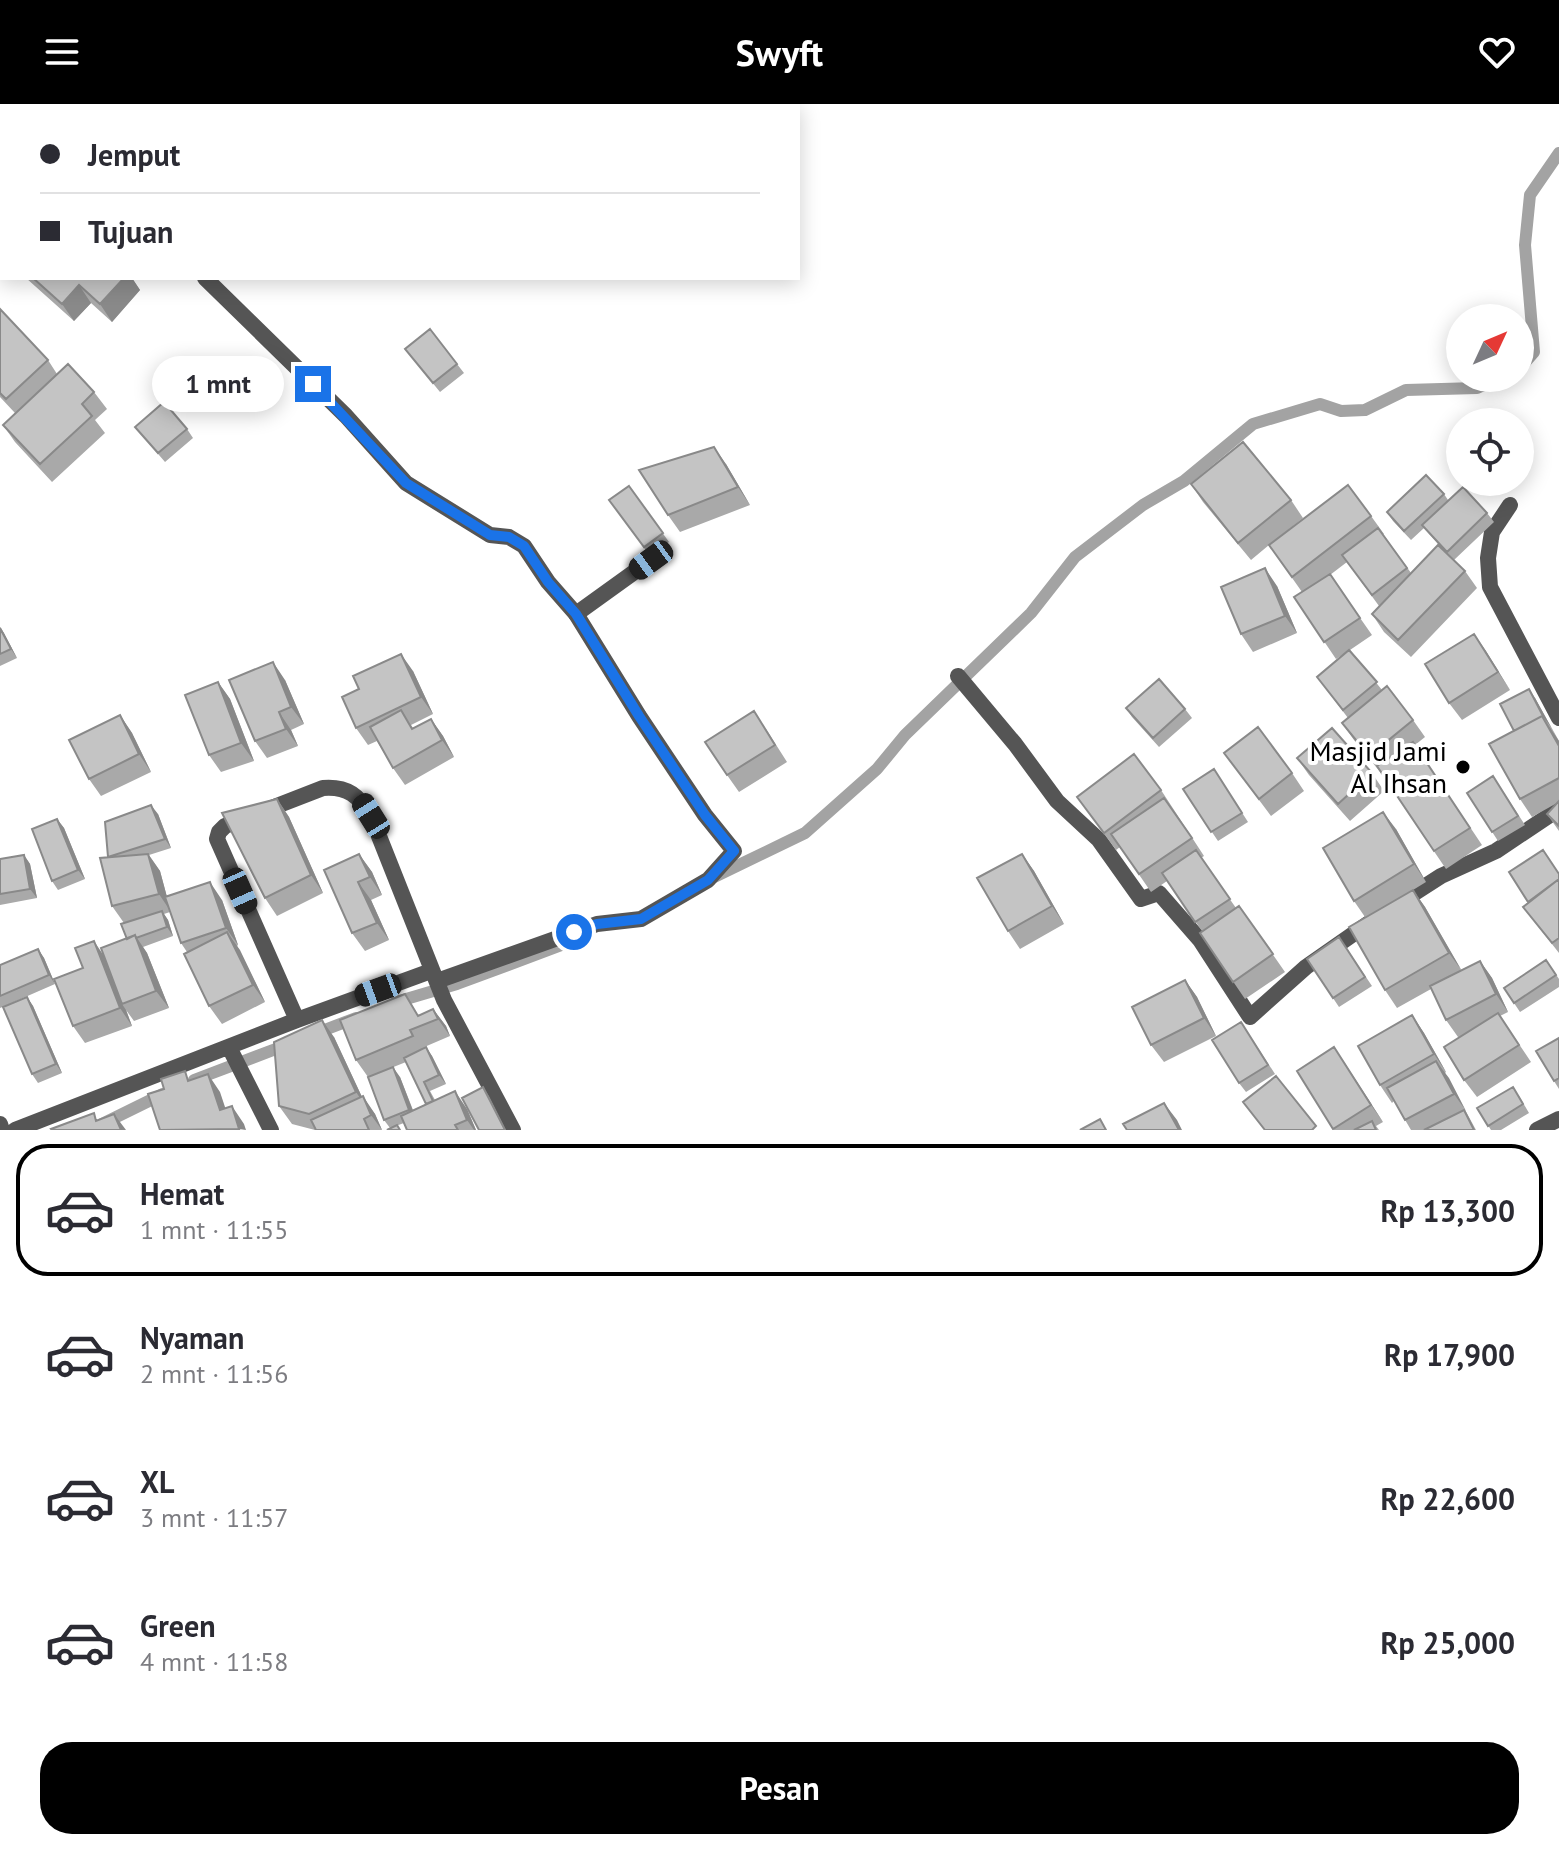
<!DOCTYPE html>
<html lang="id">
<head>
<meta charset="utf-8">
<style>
	body { margin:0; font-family:"PT Sans",sans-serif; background:#f2f2f3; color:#2b2b33; height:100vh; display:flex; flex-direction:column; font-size:30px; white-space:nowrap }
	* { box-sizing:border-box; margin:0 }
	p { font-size:26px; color:#7c7c81 }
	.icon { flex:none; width:44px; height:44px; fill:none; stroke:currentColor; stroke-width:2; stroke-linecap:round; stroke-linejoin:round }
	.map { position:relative; height:1026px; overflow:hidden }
	.drawer { display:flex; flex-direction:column; background:#fff; flex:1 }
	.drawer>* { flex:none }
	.hud { position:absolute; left:0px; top:0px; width:800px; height:176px; box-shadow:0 4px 20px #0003; display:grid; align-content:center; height:176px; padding:0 40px; background:#fff }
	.needle { width:52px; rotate:46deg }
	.controls { position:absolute; left:1446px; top:200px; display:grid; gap:16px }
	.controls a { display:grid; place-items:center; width:88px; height:88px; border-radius:50%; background:#fff; box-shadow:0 4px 20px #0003; font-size:40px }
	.end { position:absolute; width:36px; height:36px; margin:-18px; border:10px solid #1a73e8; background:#fff; box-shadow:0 0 0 4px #fff }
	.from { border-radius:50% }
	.bubble { position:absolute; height:56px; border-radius:28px; background:#fff; box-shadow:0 4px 20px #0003; font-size:26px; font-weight:700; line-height:56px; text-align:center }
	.car { position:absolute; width:24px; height:48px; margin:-24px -12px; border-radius:10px; box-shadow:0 0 6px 2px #0007; background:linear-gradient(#222 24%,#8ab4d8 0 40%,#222 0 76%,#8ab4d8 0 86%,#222 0) }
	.hud b { display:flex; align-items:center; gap:28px; height:76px; font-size:30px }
	.hud b+b { border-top:2px solid #e1e1e2 }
	.hud i { width:20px; height:20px; background:#2b2b33 }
	ul { padding:14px 0 0; list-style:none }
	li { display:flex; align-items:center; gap:24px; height:132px; margin:0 16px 12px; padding:0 24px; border:4px solid transparent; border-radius:32px }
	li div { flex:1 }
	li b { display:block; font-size:30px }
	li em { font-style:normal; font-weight:700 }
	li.on { border-color:#000 }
	li>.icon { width:72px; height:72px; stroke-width:1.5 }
	.action { display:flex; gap:16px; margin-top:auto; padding:16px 40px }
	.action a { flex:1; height:92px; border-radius:32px; background:#000; color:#fff; font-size:32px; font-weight:700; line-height:92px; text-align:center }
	header { display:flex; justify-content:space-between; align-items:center; height:104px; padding:0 40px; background:#000; color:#fff; font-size:36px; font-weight:700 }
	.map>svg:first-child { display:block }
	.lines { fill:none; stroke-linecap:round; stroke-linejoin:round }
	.stream { stroke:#a3a3a3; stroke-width:12 }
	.lane { stroke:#555; stroke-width:16 }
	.street { stroke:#555; stroke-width:16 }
	.secondary { stroke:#222; stroke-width:16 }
	.wall { fill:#a9a9a9; fill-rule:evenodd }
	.shaded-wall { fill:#898989 }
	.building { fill:#c4c4c4; stroke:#898989; stroke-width:2 }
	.route { stroke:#1a73e8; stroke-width:10 }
	.poi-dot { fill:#000; stroke:#fff; stroke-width:3 }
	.labels { text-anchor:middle; stroke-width:8; stroke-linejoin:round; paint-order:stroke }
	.poi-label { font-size:28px; fill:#000; stroke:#fff; text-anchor:end }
</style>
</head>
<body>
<header><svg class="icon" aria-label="menu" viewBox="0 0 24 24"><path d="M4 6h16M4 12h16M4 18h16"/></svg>Swyft<svg class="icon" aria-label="heart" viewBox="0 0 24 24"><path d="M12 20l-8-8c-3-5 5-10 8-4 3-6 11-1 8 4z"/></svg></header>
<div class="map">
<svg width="1559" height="1026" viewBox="0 0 1559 1026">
	<rect width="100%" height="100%" fill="#fff"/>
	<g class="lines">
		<!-- stream -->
		<path class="stream" d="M1520,264l14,-16 -9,-107 5,-50 29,-42
			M714,773l91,-44 72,-64 28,-34 126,-122 44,-56 68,-52 41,-24 69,-57 67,-20 21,7 24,-1 41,-20 71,-2 23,-10
			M396,898l61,-18 110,-41
			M314,930l42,-16
			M194,976l95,-36
			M90,1026l73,-36"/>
		<!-- lane -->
		<path class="lane" d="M576,510l75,-54"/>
		<!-- street -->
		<path class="street" d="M53,0l1,2
			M721,0l2,2
			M205,174l141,138 60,67 84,52 19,2 15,9 24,36 28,32 63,102 66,99 29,36 -26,29 -67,39 -44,5 -160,57
			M1510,401l-18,27 -4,26 2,29 69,131
			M958,572l57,68 42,57 42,39 42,59 18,-6 41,47 50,77 56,-50 63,-44
			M1399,799l42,-27 55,-25 63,-42
			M297,916l-80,-181 2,-7 6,-6 98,-38c25,-2 36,8 48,28l73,184 69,130
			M229,943l42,83
			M0,1020l2,6
			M15,1026l282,-110 134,-49
			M1537,1026l22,-11"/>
		<!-- secondary -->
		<path class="secondary" d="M117,2l3,-2
			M0,72l2,-1"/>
	</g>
	<!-- wall -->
	<path class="wall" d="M26,174h106l8,12 -28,32 -21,-19 -17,18z
		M0,205l48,51 9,14 37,18 13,17 -12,11 10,13 -53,49 -37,-40 -12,-17 12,-12 -15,-16z
		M405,245l52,15 7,9 -24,19z
		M135,323l52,2 6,9 -28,24z
		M726,360l24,41 -70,27 -12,-17z
		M1191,380l100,16 12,18 -30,24 98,-26 13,18h-1l28,39 35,-20 -22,-25 -13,12 -18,-19 -6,-9 57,-18 4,6 39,13 7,9 -40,38 11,11 12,17 -66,69 -27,-25 -12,-18 7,-8 -32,-44 -17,13 42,60 -22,15 32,40 31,30 12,17 -10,8 67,100 -36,24 -65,-96 -27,-33 -12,-17 6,-5 -31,-41 30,-25 -11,7 -42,-62 8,-5 -33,-47 -18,15 -48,-58z
		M629,382l40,56 -19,14 -41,-56z
		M1277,482l20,47 -44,19 -12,-18z
		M0,523l17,31 -17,8z
		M1474,530l36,56 -48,30 -13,-17z
		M413,567l20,43 -22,11 2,3 18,-9 12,17 11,21 -49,28 -12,-17 -16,-27 -9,4 -12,-17z
		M285,576l19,44 -13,6 7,16 -31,12 -12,-17z
		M218,578l12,17 24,62 -33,11 -12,-17z
		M1535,594l24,43v90l-12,-17 10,-11 -25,14 -12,-18 -6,-68z
		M1126,604l59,1 7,9 -33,29 -27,-30z
		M120,611l12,18 19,39 -50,24 -12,-17z
		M766,625l21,33 -48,30 -12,-17z
		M1224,649l68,20 12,18 -33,25z
		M1297,654l75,15 12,18 -34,30 -41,-46z
		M1214,665l34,53 -30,19 -35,-52z
		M1493,672l32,49 -27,16 -31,-48z
		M1161,686l43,66 -3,2 35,50 3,-2 46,66 -40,27 -45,-66 2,-2 -35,-50 -16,11 -31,-45 -4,3 -39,-53z
		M277,695l12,18 34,76 -46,23 -12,-18z
		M158,710l13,34 -22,7 11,16 7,26 55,3 16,45 -1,1 28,56 -43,22 -13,-18 -22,-54 -6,-9 -11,-31 -6,2 4,6 5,16 -30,11 4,6 22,55 -35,13 -8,-11 6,16 -47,17 -12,-17 10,-58 43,-30 -2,-15 -12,-17 -4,-48z
		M57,715l7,9 21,51 -27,11 -6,-9z
		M1396,725l30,53 -13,8 12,17 36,63 19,-9 12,17 16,34 -8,4 31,46 -54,35 -13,-17 -6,-43 -12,-17 -15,-31 -34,19 -12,-18 -20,-73 -11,-16z
		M359,750l13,18 10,23 -11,5 18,40 -24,11 -13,-18z
		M1022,750l12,17 30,53 -44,25 -12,-18z
		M24,751l6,9 7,34 -37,7v-46z
		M1559,770v79l-36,-46z
		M1339,833l33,49 -33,21 -32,-48z
		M38,845l6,9 11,26 -55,24v-43z
		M1546,856l13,19v8l-39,25 -16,-24z
		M1185,876l12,17 19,39 -52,26 -13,-17z
		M27,893l6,9 29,67 -24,10 -6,-9z
		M433,905l13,17 4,10 -28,12 4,-1 6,9 14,28 -16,7 5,9 32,9 9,21h-69l-3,-7 -14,5 -6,-8 -16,-43 -12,-17 64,-45zM406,958l20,42 -13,6 -13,-33 -24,-3z
		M1412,911l12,18 22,39 -1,1 31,57h-65l-17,-29 -2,2 -12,-18z
		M1241,918l34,52 -29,18 -7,-9z
		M334,933l28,60 13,17 7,16h-67l-23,-6 -13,-18z
		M1559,934v51l-5,-8z
		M1334,943l49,75 -7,4 3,4h-45l-37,-59z
		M1519,992l10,17 -28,17h-10l-14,-22z"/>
	<!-- shaded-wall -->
	<path class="shaded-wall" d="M479,0h25l-1,2h-22z
		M612,0h15l-2,2h-14z
		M124,174h8l8,12 -28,32 -12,-18z
		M79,181l12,18 -17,18 -12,-17z
		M714,343l12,17 24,41 -12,-18z
		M1265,464l12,18 20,47 -12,-17z
		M0,523l4,6 13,25 -6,-9z
		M1474,530l12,17 24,39 -12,-18z
		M401,550l12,17 20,43 -12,-17z
		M273,558l12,18 19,44 -13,-17z
		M218,578l12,17 24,62 -13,-18z
		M1529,585l6,9 16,29 -7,-9z
		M279,608l12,18 7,16 -12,-17z
		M120,611l12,18 19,39 -12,-18z
		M1542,612l17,25v5z
		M431,615l12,17 11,21 -12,-17z
		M277,695l12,18 34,76 -12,-18z
		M151,701l7,9 13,34 -6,-9z
		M1383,708l13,17 30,53 -12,-18z
		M57,715l7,9 21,51 -7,-9z
		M148,750l12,17 11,41 -12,-18z
		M359,750l13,18 10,23 -12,-18z
		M1022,750l12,17 30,53 -12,-18z
		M24,751l6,9 7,34 -7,-9z
		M210,778l12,18 16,45 -12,-17z
		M358,778l13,18 18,40 -12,-17z
		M1413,786l12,17 37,64 -13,-18z
		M162,807l6,9 5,16 -6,-9z
		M227,828l13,18 25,52 -12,-17z
		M135,831l12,18 22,55 -13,-17z
		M94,837l12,18 16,45 4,6 6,16 -12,-18z
		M38,845l6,9 11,26 -6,-9z
		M1480,857l12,17 16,34 -12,-18z
		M1185,876l12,17 19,39 -12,-18z
		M27,893l6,9 29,67 -6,-9z
		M433,905l13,17 4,10 -12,-17z
		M1412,911l12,18 22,39 -12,-18z
		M322,916l12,17 34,73 -12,-18z
		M426,943l6,9 14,28 -7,-9z
		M1334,943l12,18 37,57 -12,-17z
		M1436,957l13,17 17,33 -12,-17z
		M393,963l7,10 16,42 -7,-9z
		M208,970l12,18 12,36 -12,-18z
		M483,983l6,9 17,34h-1z
		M455,987l12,18 9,21h-2l-7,-10z
		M363,992l12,18 7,16 -11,-15z
		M1164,999l13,17 5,10h-3z
		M232,1002l12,18 2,6 -7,-1z
		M114,1010l12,16h-5z"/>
	<!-- building -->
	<path class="building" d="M226,0h49l2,2h-50z
		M573,0h39l-1,2h-40z
		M2,110v24l-2,-2v-20z
		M33,174h91l-24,26 -21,-19 -17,19z
		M0,205l48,51 -42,39 -6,-6z
		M430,225l27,35 -24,19 -28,-34z
		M68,260l26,28 -12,12 10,12 -52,48 -37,-39z
		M164,298l23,27 -29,24 -23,-26z
		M1243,338l48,58 -53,43 -47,-59z
		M714,343l24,40 -70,28 -29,-45z
		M1426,371l18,19 -40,37 -17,-19z
		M1348,381l23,31 -79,61 -23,-32z
		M629,382l34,47 -19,14 -35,-47z
		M1463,383l24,26 -40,39 -25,-27z
		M1378,424l29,40 -35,27 -30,-40z
		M1438,441l27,26 -67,69 -26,-26z
		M1265,464l20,48 -44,18 -20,-47z
		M1330,470l30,44 -36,24 -30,-45z
		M0,524l11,21 -11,5z
		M1474,530l24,38 -49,31 -24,-39z
		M1349,546l28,32 -34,28 -26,-33z
		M401,550l20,43 -65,31 -14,-31 17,-8 -6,-13z
		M273,558l18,45 -12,5 7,17 -31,12 -26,-61z
		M1159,575l26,30 -32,29 -27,-30z
		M218,578l23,61 -32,12 -24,-60z
		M1387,582l26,34 -44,36 -27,-33z
		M1529,585l15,29 -2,-2 -28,15 -14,-27z
		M401,606l11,19 19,-10 11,21 -49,28 -23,-41z
		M754,607l21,34 -48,30 -22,-33z
		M120,611l19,39 -50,25 -20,-39z
		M1542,612l17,30v32l-39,21 -31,-55z
		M1258,623l34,46 -33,26 -35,-46z
		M1332,624l40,45 -34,31 -41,-46z
		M1413,638l57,86 -36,23 -57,-85z
		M1134,650l27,36 -57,43 -27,-36z
		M1214,665l28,44 -31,19 -28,-43z
		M1493,672l25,40 -26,16 -25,-39z
		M1164,694l28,40 -53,36 -28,-40z
		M277,695l34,76 -46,23 -43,-85z
		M1559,697v25l-12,-12z
		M151,701l14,34 -57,18 -3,-35z
		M1383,708l31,52 -60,37 -31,-53z
		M57,715l21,51 -26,11 -20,-52z
		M1196,746l34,49 -35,23 -33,-49z
		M1543,746l16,24v5l-31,23 -19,-30z
		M148,750l11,40 -47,12 -12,-48z
		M359,750l11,23 -12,5 19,41 -25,10 -28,-63z
		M1022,750l30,52 -44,25 -31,-53z
		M24,751l6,34 -30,5v-35z
		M1559,775v59l-7,5 -29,-36z
		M210,778l16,46 -45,15 -16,-46z
		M1413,786l36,63 -64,37 -36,-63z
		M1239,802l34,48 -40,28 -33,-49z
		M162,807l5,16 -31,11 -1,-3 -8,4 -6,-15z
		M227,828l26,53 -44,21 -25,-52z
		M135,831l21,56 -34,13 -21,-56z
		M1339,833l26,40 -32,21 -26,-39z
		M94,837l26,67 -47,18 -19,-47 29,-11 -8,-20z
		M38,845l11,26 -49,21v-31z
		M1546,856l10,15 -42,28 -10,-15z
		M1480,857l16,33 -50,26 -16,-34z
		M1185,876l19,38 -53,27 -19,-38z
		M405,890l13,22 15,-7 5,10 -28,11 3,6 -57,24 -16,-40z
		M27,893l29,67 -24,10 -29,-67z
		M1498,909l21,32 -55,35 -20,-33z
		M1412,911l22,39 -54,31 -22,-39z
		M322,916l34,72 -47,22 -30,-8 -5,-64z
		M1241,918l27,43 -29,18 -27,-43z
		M1559,934v40l-5,3 -18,-30z
		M426,943l13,28 -15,7 9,19 -7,3 -22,-46z
		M1334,943l37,58 -38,24 -36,-58z
		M1436,957l18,33 -49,26 -18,-32z
		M393,963l16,43 -25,10 -16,-43z
		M185,967l3,10 20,-7 12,36 12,-4 7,23 -79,1 -12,-36 16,-5 -3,-10z
		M1276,972l40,50 -4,4h-47l-22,-28z
		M483,983l22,43h-26l-17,-32z
		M1513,983l10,17 -35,22 -11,-18z
		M455,987l12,29 -12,5 3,5h-51l-6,-14z
		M363,992l8,19 -7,4 5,11h-53l-5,-10z
		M1164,999l15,27h-52l-4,-6z
		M1464,1006l10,20h-50z
		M94,1009l2,8 18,-7 7,16h-69l-1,-1z
		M1100,1015l6,11h-26z
		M1372,1017l4,9h-22z
		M397,1021l3,5h-13z"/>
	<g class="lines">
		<!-- route -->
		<path class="route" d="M313,280l93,99 84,52 19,2 15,9 24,36 28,32 63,102 66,99 29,36 -26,29 -67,39 -44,5 -23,8"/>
	</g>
	<!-- markers -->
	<circle class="poi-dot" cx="1463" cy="663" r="8"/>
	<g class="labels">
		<!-- poi labels -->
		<g class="poi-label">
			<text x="1447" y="657">Masjid Jami<tspan x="1447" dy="32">Al Ihsan</tspan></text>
		</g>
	</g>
</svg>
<div class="controls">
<a><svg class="needle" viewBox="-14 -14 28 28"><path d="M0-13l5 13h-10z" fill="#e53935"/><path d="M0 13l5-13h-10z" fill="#7c7c81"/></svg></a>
<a><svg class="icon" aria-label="locate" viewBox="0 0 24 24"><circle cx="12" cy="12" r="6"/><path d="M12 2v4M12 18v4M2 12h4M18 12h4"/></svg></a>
</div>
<i class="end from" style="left:574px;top:828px"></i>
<i class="end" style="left:313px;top:280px"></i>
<div class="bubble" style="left:152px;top:252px;width:132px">1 mnt</div>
<i class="car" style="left:651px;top:456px;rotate:234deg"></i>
<i class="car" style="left:371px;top:712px;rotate:328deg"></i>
<i class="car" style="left:240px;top:787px;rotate:156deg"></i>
<i class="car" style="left:378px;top:886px;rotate:250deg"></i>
<div class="hud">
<b><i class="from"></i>Jemput</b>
<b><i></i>Tujuan</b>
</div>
</div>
<section class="drawer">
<ul>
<li class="on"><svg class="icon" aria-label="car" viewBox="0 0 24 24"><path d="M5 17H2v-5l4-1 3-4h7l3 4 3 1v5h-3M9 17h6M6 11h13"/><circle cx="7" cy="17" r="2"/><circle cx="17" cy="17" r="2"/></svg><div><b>Hemat</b><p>1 mnt · 11:55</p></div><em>Rp 13,300</em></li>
<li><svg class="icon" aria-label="car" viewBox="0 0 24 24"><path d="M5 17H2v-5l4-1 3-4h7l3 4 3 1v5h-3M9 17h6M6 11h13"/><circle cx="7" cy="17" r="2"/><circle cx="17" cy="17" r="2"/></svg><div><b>Nyaman</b><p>2 mnt · 11:56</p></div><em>Rp 17,900</em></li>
<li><svg class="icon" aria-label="car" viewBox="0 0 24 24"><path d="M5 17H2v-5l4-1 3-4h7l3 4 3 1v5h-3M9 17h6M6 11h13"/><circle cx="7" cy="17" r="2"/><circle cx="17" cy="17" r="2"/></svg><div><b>XL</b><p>3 mnt · 11:57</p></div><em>Rp 22,600</em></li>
<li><svg class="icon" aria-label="car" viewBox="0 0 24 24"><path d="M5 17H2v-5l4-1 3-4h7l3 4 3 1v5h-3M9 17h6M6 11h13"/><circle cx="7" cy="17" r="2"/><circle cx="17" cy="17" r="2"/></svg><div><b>Green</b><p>4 mnt · 11:58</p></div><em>Rp 25,000</em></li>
</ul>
<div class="action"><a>Pesan</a></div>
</section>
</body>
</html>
